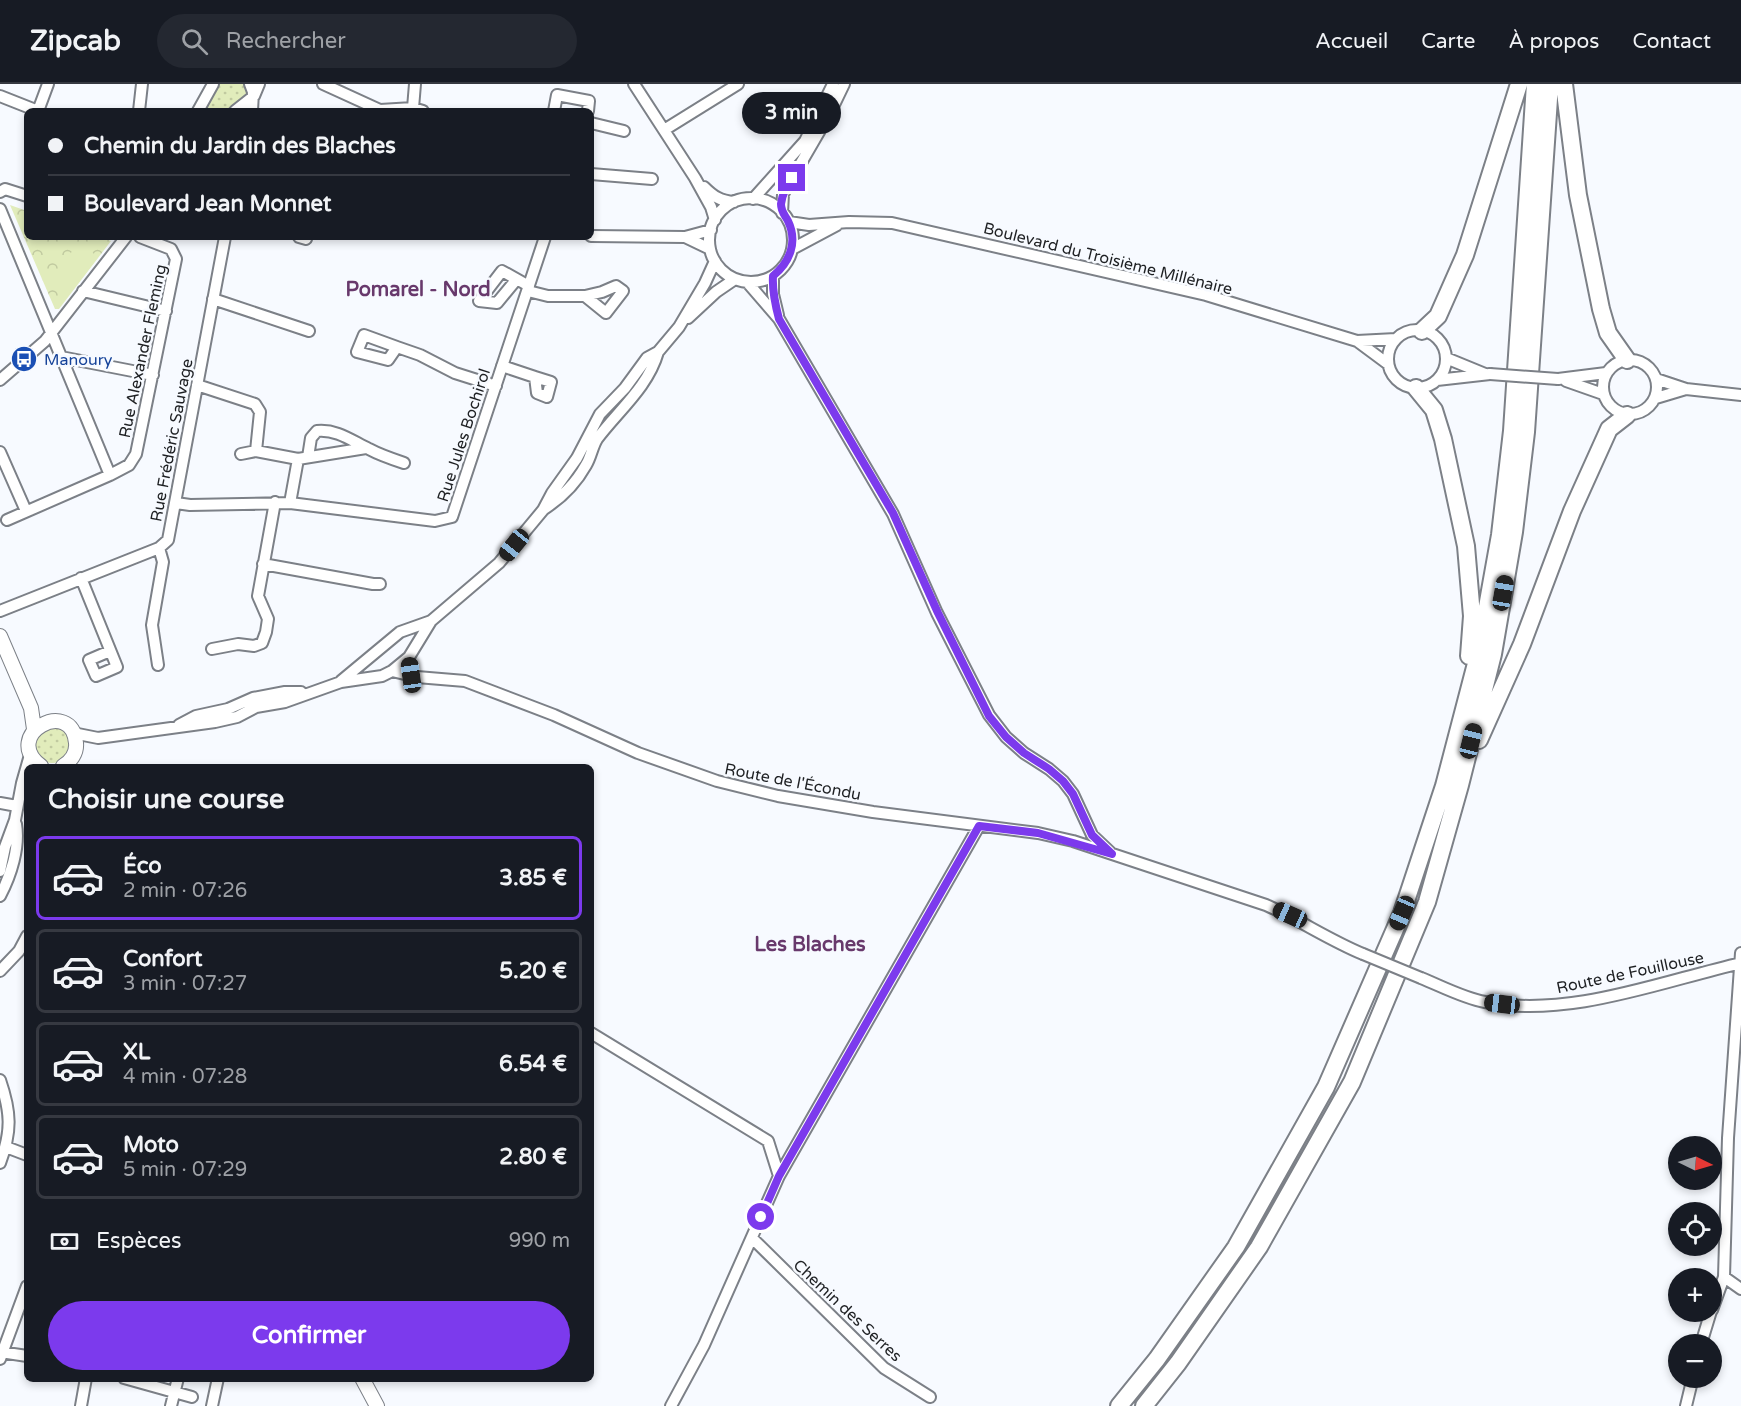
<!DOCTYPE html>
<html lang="fr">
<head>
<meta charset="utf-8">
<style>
	body { margin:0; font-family:"Varela Round",sans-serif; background:#242831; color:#f1f3f6; height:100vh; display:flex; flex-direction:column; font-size:22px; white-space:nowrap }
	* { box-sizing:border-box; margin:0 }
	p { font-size:20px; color:#9ea1a6 }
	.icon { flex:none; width:33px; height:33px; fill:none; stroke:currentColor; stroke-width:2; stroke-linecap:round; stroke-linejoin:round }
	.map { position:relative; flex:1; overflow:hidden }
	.sheet { position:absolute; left:24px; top:680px; width:570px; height:618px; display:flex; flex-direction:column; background:#171b24; border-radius:9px; box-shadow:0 3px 9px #0003 }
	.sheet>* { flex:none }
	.banner { position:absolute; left:24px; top:24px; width:570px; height:132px; border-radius:9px; box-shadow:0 3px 9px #0003; display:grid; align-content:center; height:132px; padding:0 24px; background:#171b24 }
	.needle { width:39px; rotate:95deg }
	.fabs { position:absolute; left:1668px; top:1052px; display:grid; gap:12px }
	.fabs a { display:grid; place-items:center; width:54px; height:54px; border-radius:50%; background:#171b24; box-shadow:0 3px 9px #0003; font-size:30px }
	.end { position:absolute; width:27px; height:27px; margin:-14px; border:8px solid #7c3aed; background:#fff; box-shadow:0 0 0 3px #fff }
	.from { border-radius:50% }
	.bubble { position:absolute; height:42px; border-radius:21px; background:#171b24; box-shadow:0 3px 9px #0003; font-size:20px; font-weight:700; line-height:42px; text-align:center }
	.car { position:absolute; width:18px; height:36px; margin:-18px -9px; border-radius:8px; box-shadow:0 0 4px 2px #0007; background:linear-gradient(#222 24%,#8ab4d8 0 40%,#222 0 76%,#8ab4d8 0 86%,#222 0) }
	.banner b { display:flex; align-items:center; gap:21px; height:57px; font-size:22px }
	.banner b+b { border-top:2px solid #363941 }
	.banner i { width:15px; height:15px; background:#f1f3f6 }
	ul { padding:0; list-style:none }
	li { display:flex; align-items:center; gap:18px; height:84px; margin:0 12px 9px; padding:0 12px; border:3px solid #363941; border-radius:9px }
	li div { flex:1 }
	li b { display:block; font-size:22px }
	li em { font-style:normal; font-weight:700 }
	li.active { border-color:#7c3aed }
	li>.icon { width:54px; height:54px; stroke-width:1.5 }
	h2 { padding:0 24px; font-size:27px; line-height:72px }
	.pay { display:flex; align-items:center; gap:15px; height:66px; padding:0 24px; font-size:22px }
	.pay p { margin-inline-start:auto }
	.primary-button { display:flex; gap:12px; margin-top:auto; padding:12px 24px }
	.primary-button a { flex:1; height:69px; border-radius:36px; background:#7c3aed; color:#fff; font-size:24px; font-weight:700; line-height:69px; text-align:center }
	header { display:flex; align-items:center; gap:36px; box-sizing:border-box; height:84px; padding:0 30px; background:#171b24; border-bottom:2px solid #363941 }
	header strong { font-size:28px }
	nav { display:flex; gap:33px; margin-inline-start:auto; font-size:21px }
	.search { width:420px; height:54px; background:#242831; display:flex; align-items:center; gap:15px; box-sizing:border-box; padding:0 21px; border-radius:33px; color:#9ea1a6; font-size:22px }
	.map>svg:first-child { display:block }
	.grass { fill:url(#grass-dots) }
	.forest { fill:url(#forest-crowns) }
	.pitch { fill:#e1ecbb }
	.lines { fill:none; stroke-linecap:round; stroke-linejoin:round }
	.minor-casing { stroke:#7c8087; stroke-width:14 }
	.major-casing { stroke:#7c8087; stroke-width:16 }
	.highway-casing { stroke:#7c8087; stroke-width:20 }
	.minor { stroke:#fff; stroke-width:10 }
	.major { stroke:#fff; stroke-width:14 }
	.highway { stroke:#fff; stroke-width:16 }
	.minor-bridge-casing { stroke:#7c8087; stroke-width:14; stroke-linecap:butt }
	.minor-bridge { stroke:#fff; stroke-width:10 }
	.route { stroke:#7c3aed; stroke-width:8 }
	.labels { text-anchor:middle; stroke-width:5; stroke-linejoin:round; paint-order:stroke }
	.street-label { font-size:16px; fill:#1e2023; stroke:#f7faff }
	.transit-label { font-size:16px; fill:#164399; stroke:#f7faff; text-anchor:start }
	.quarter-label { font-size:20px; font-weight:bold; fill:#68396c; stroke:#f7faff }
</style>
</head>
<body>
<header>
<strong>Zipcab</strong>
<div class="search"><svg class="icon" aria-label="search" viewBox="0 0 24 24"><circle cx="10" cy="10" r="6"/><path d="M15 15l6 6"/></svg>Rechercher</div>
<nav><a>Accueil</a><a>Carte</a><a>À propos</a><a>Contact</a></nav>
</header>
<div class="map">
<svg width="1741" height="1322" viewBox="0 0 1741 1322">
	<defs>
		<pattern id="grass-dots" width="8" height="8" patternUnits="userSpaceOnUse" patternTransform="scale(1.5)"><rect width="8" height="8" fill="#e1ecbb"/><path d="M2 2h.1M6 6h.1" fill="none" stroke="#c1caa0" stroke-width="1.8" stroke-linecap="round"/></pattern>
		<pattern id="forest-crowns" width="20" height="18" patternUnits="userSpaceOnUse" patternTransform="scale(1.5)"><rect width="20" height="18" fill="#e1ecbb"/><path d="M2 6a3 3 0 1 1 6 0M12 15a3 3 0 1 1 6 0" fill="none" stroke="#c1caa0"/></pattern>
	</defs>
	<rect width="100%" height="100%" fill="#f7faff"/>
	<!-- grass -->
	<path class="grass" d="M218,0h29l3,10 -20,17h-27z
		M34 661a18 18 0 1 1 36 0a18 18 0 1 1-36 0Z"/>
	<!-- forest -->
	<path class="forest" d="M10,121l17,6v26h73l11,4 -52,68h-4z"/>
	<!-- pitch -->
	<path class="pitch" d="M79,158l19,15 -27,35 -18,-15z"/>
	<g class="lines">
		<!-- minor casing -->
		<g class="minor-casing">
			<path id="minor" d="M250,0l3,8 -1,19
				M323,0l57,26 33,-2 10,3
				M634,0l61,94 16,29 4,13
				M0,12l38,15
				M413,24l2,-24
				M38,27l10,-27
				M139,27l3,-27
				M198,27l15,-27
				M235,27l19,-15 5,-12
				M554,27l3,-16 32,6 -1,10
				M591,39l33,8
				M664,46l74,-46
				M591,90l61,5
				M704,103c9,9 16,14 30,15
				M0,108l5,-3 22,7
				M709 156a42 42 0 1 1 84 0a42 42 0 1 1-84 0Z
				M753,115l52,-58 28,-57
				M0,125l110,266
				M782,129l1,-19 47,-81 14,-29
				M789,138l20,3 40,-3 43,1 314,72 151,46 39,-2
				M591,152l94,1 26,-7
				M299,153l7,2
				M685,153l25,12
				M792,165l45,-24
				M773,192v18l5,21
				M516,196l-19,23 -18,-2 23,-30 27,15
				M747,198l32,37 114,195 44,99 52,102 17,22 18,16 25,16 14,12 10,13 19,41 18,17
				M83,207l83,20
				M528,207l20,5h37l21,17 17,-22 -7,-5 -14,6 -17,4
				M213,215l96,32
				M688,234l28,-26 19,-13
				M1388 275a29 29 0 1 1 58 0a29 29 0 1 1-58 0Z
				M1357,257l31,23
				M397,263l-33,-12 -7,17 31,8 9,-13 23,8 35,18 41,13
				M61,273l92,18
				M1446,274l39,16
				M1603 303a27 27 0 1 1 54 0a27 27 0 1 1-54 0Z
				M502,282l33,11 2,16 10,4 4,-15 -16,-5
				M1558,295l48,-6
				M1656,295l30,10 55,6
				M0,296l45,-39 81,-104
				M1437,296l53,-6
				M1566,297l37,13
				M197,301l58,19 5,8 -4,39
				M1656,314l30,-9
				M0,368l26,59
				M241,370l15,-3 42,8
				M308,373l3,-19 6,-7c20,-2 35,10 52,18 11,6 23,10 35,14
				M176,419l14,2 100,-2 145,18 17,-4 93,-280
				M290,419l8,-44 68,-11
				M544,425c17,-11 32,-26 42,-44 5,-8 6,-18 11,-26 22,-29 51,-52 61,-87
				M7,436l103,-45 19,-10 7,-11 40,-195 -5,-10 -31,-12
				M263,480l110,20h7
				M81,494l36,89 -21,9 -7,-16 21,-9
				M0,527l159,-63 9,-8 57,-303
				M212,565l26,-5 16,2 8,-3 4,-11 2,-13 -10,-23 17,-94
				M158,581l-6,-40 11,-63 -4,-14
				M392,587l25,6 48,4 89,34 84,38 79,28 61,15 95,16 165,21 35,8 193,64c34,15 63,35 97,49
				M341,597l59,-49 31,-11
				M179,641l17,-9 32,-7 25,-11 32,-6h16
				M73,649l25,5 117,-16 22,-5 19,-10 29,-5 56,-20 41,-6 10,-5 17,-14 22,-36 68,-58 44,-53 9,-17 25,-35 23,-44 25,-26 22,-30 11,-6 21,-25 26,-44 10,-22
				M0,719l17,3
				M0,787l5,-24 10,-27 7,-37 8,-28
				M0,812c11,-21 20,-49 16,-72
				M0,887l19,-20 8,-15
				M1421,894c20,8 42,20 64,24 85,16 174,-20 256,-39
				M591,949l177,108 11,35
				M0,996c11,32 12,51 0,83
				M6,1063l21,8
				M752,1154l132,130 46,29
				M1724,1193l17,12
				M1712,1226l12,-33 4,-139 13,-185
				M1701,1260l10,-33
				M0,1268l27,4
				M0,1275l27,-73
				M124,1294l68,19
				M81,1322l5,-28
				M171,1322l7,-28
				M212,1322l6,-28
				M671,1322l33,-61 75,-169 200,-350
				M1686,1322l7,-29"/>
		</g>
		<!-- major casing -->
		<g class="major-casing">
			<path id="major" d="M0,552l31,72 3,21
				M41,682c-41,-31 31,-70 35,-23 1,10 -5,18 -13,23
				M362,1294l15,28"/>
		</g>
		<!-- highway casing -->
		<g class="highway-casing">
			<path id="highway" d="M1564,0l14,111 23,114 7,24 19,27
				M1422,247l16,-15 27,-61 54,-171
				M1416,304l18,22 9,29 23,107 6,70 -3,40
				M1479,656l43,-96 50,-133 37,-82 18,-14
				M1119,1322l38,-47 79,-112 90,-160 76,-174 42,-127 35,-134 21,-117 12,-104 23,-347
				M1144,1322l34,-43 81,-116 93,-165 75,-180 33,-117 33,-131 21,-122 12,-100 24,-348"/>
		</g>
		<!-- minor -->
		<use href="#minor" class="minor"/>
		<!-- major -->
		<use href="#major" class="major"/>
		<!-- highway -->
		<use href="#highway" class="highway"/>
		<!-- minor-bridge casing -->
		<g class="minor-bridge-casing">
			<path id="minor-bridge" d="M1490,290l68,5
				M1363,870l58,24"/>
		</g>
		<!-- minor-bridge -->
		<use href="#minor-bridge" class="minor-bridge"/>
	</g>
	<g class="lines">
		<!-- route -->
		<path class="route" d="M761,1133l18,-41 200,-350 59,7 74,21 -20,-19 -19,-41 -10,-13 -14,-12 -25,-16 -18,-16 -17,-21 -51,-103 -45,-100 -114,-194c-4,-15 -7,-28 -6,-43 17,-14 25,-34 15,-55 -3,-6 -7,-9 -7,-17 1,-10 6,-18 11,-26"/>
	</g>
	<!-- icons -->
	<defs>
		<g id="bus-disc" transform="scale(1.35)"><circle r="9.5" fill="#1a4fb4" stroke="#f7faff"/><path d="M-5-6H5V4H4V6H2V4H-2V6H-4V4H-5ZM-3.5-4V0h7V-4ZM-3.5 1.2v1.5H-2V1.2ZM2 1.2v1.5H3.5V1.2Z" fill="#fff"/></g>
	</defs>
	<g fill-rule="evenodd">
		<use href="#bus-disc" x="24" y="275"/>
	</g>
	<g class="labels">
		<!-- street labels -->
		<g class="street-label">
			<text transform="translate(1108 174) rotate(14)" y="6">Boulevard du Troisième Millénaire</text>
			<text transform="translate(142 267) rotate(-78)" y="6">Rue Alexander Fleming</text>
			<text transform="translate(463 351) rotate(-72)" y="6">Rue Jules Bochirol</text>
			<text transform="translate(171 356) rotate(-79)" y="6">Rue Frédéric Sauvage</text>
			<text transform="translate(793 697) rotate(11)" y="6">Route de l'Écondu</text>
			<text transform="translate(1630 888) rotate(-12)" y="6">Route de Fouillouse</text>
			<text transform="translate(848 1226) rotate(43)" y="6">Chemin des Serres</text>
		</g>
		<!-- transit labels -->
		<g class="transit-label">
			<text x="44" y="281">Manoury</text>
		</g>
		<!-- quarter labels -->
		<g class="quarter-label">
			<text x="418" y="212">Pomarel - Nord</text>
			<text x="810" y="867">Les Blaches</text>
		</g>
	</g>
</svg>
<div class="fabs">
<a><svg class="needle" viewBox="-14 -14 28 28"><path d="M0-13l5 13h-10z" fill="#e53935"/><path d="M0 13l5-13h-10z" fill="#9ea1a6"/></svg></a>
<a><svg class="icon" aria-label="locate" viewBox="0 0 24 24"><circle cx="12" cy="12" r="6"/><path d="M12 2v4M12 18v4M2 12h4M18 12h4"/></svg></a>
<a>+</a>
<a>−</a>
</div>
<i class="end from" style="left:761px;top:1133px"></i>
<i class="end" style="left:792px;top:94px"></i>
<div class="bubble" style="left:742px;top:8px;width:99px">3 min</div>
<i class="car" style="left:514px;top:461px;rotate:219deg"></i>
<i class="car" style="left:1503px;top:509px;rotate:10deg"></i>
<i class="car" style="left:411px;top:591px;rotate:352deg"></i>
<i class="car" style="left:1471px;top:657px;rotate:14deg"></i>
<i class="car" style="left:1402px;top:829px;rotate:203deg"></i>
<i class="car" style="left:1290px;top:831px;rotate:294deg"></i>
<i class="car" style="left:1502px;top:920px;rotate:277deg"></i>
<div class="banner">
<b><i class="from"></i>Chemin du Jardin des Blaches</b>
<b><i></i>Boulevard Jean Monnet</b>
</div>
<section class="sheet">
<h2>Choisir une course</h2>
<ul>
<li class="active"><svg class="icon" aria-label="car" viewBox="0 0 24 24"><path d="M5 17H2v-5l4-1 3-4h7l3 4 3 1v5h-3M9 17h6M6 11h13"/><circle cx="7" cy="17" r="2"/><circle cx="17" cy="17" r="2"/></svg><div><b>Éco</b><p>2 min · 07:26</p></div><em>3.85 €</em></li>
<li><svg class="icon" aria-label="car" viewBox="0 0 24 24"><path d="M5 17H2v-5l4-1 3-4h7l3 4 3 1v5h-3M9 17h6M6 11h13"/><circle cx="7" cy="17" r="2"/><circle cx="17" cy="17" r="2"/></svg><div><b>Confort</b><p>3 min · 07:27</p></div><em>5.20 €</em></li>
<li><svg class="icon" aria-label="car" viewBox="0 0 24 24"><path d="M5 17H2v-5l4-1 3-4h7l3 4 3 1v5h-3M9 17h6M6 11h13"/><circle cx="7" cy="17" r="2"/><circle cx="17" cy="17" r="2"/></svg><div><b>XL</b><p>4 min · 07:28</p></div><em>6.54 €</em></li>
<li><svg class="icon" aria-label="car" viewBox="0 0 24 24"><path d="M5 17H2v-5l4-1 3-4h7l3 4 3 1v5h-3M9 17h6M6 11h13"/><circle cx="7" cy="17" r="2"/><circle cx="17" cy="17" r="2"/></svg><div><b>Moto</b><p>5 min · 07:29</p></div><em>2.80 €</em></li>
</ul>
<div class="pay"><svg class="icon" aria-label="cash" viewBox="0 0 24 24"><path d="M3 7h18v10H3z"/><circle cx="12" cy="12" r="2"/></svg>Espèces<p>990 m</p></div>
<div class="primary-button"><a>Confirmer</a></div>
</section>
</div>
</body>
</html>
